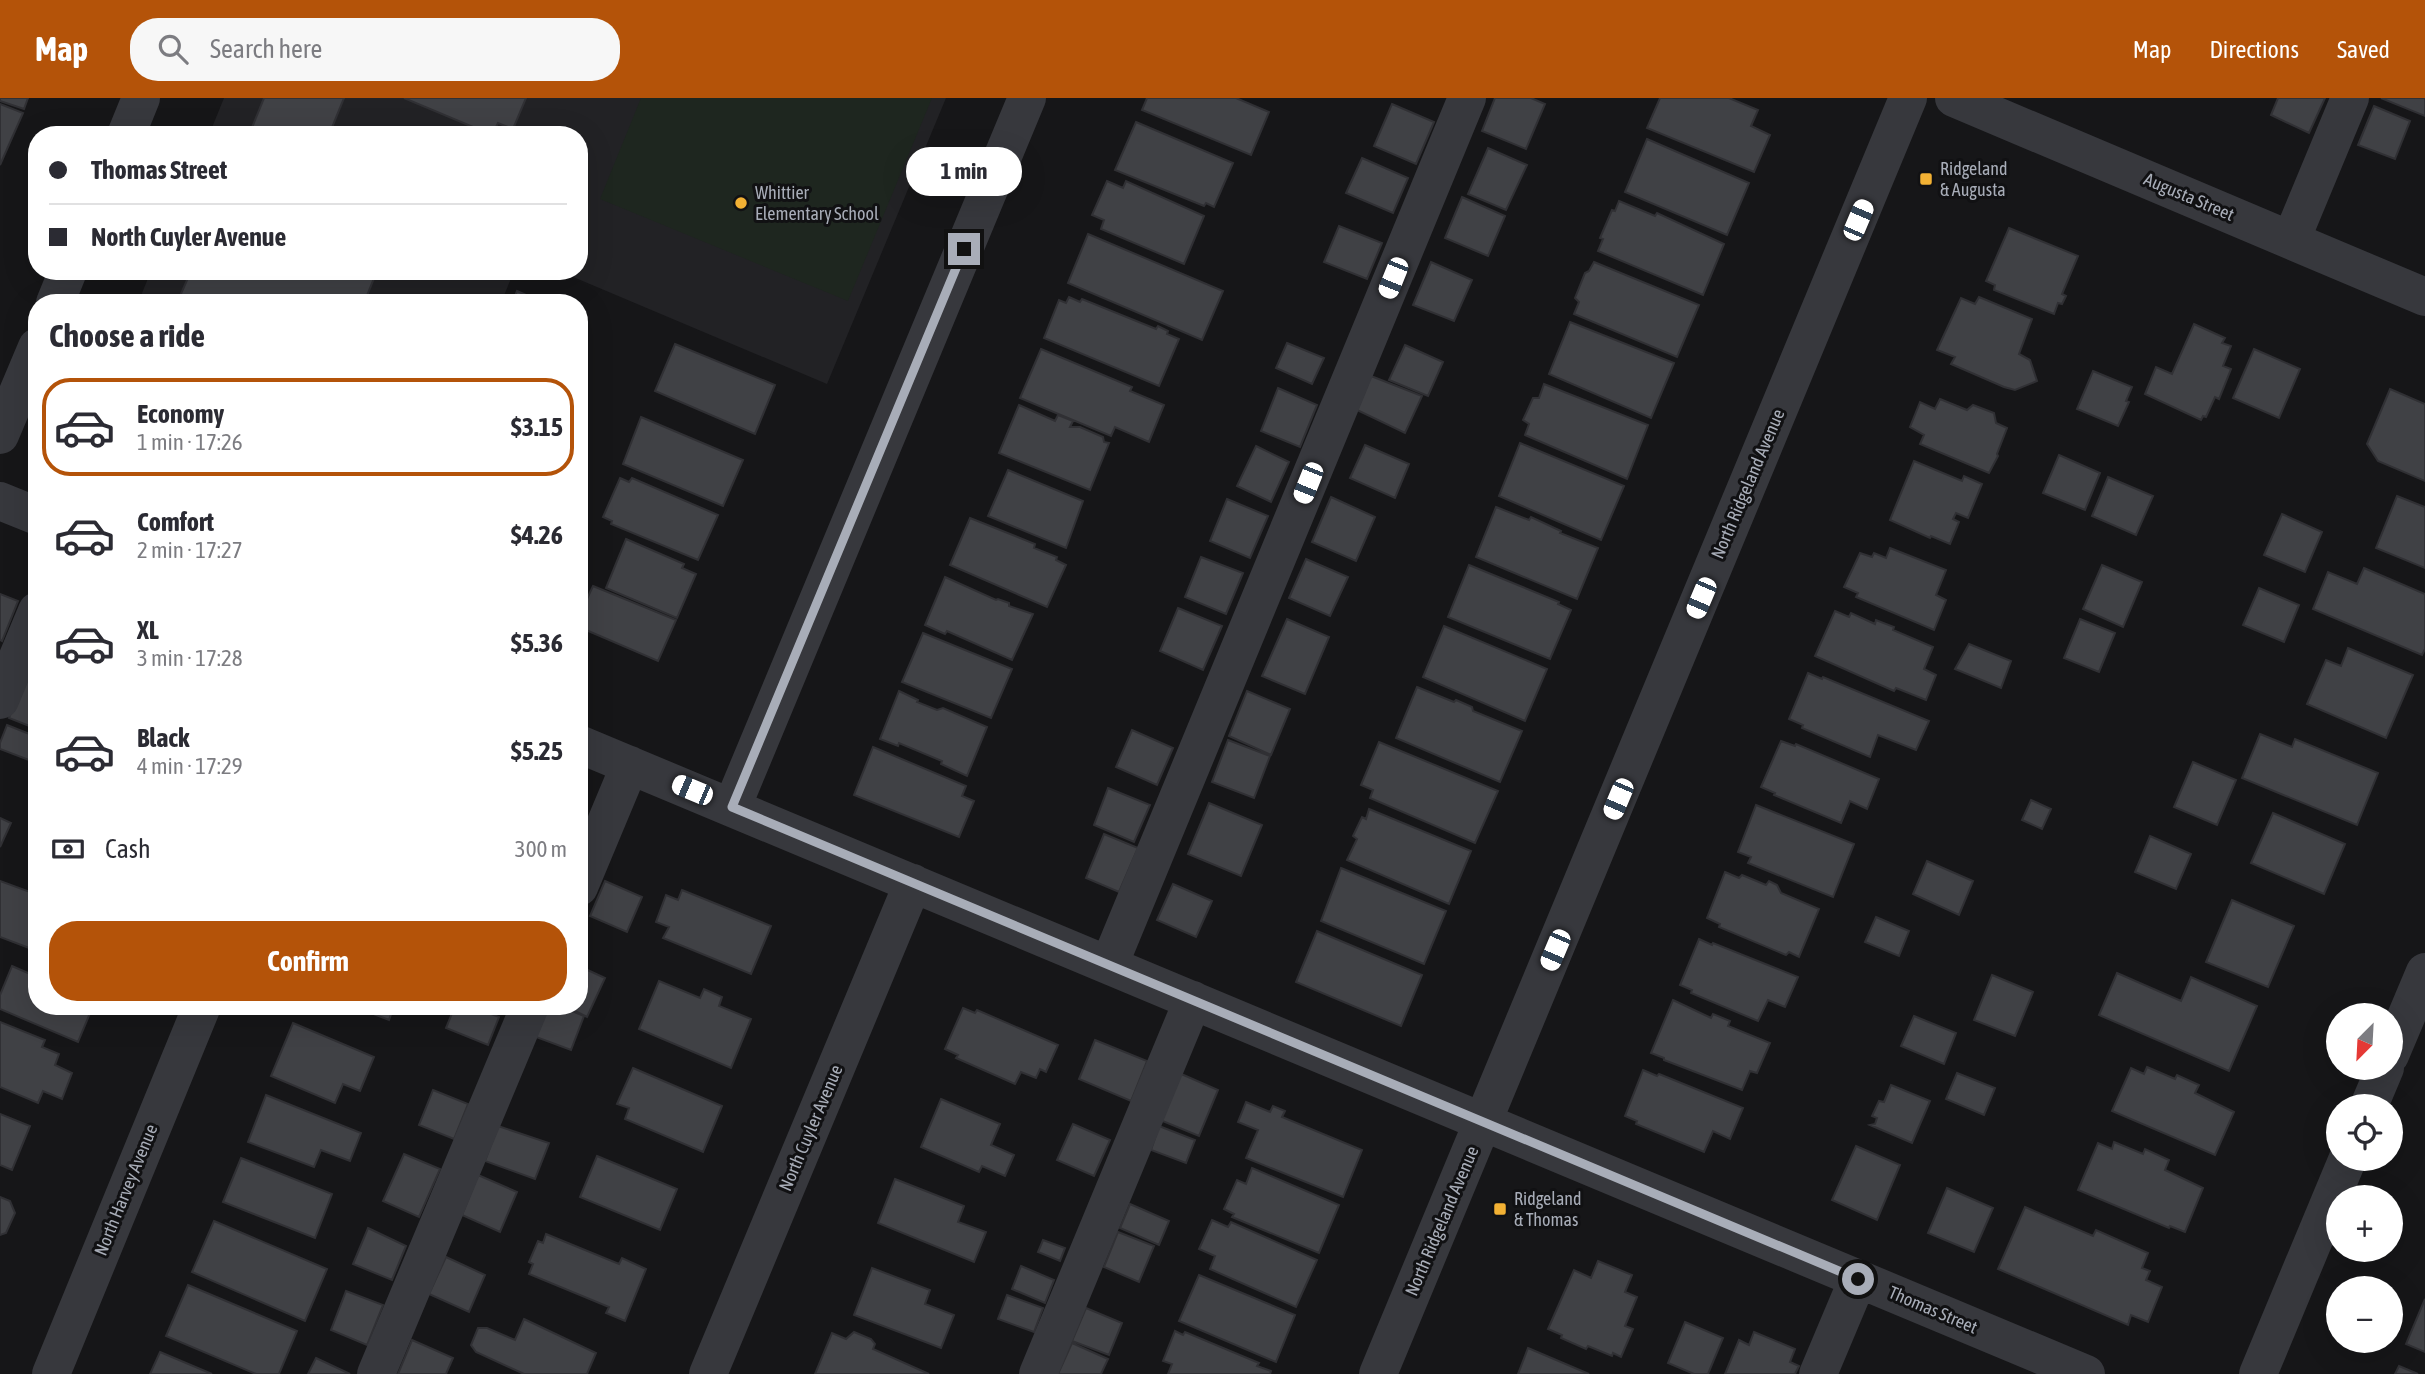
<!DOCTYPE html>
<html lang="en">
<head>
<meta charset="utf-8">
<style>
	body { margin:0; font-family:"Asap Condensed",sans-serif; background:#f7f7f7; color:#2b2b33; height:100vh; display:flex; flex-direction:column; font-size:26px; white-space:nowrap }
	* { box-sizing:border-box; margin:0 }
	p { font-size:23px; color:#7c7c81 }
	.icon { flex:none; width:38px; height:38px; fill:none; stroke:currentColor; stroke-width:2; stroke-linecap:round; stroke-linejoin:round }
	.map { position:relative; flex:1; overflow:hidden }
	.details { position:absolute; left:28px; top:196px; width:560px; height:721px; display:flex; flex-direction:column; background:#fff; border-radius:28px; box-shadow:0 7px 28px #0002 }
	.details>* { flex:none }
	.hud { position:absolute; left:28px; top:28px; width:560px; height:154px; border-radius:28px; box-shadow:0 7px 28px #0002; display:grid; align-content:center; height:154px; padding:0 21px; background:#fff }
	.needle { width:46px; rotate:204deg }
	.buttons { position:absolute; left:2326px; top:905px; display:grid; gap:14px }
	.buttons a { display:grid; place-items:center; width:77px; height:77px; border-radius:50%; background:#fff; box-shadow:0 7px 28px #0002; font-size:35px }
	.end { position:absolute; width:32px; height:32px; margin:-16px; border:9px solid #a8adb8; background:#111; box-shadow:0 0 0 4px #111 }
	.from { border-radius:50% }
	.bubble { position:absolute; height:49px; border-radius:24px; background:#fff; box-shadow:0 7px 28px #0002; font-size:23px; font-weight:700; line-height:49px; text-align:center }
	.car { position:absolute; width:21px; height:42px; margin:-21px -10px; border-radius:9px; box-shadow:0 0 5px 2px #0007; background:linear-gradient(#fff 24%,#345 0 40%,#fff 0 76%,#345 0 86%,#fff 0) }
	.hud b { display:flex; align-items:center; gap:24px; height:66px; font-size:26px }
	.hud b+b { border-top:2px solid #e1e1e2 }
	.hud i { width:18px; height:18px; background:#2b2b33 }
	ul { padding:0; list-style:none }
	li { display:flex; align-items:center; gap:21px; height:98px; margin:0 14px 10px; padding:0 7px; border:4px solid transparent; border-radius:28px }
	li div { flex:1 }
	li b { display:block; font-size:26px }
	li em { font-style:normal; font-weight:700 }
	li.active { border-color:#b45309 }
	li>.icon { width:63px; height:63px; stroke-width:1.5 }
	h2 { padding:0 21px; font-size:32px; line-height:84px }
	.pay { display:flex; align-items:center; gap:18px; height:77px; padding:0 21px; font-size:26px }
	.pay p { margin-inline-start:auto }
	.button { display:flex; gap:14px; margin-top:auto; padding:14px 21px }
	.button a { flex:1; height:80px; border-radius:28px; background:#b45309; color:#fff; font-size:28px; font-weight:700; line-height:80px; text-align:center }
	header { display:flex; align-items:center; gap:42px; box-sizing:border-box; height:98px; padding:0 35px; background:#b45309; color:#fff }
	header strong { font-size:33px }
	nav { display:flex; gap:38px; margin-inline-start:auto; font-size:24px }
	.search { width:490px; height:63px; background:#f7f7f7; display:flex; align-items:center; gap:18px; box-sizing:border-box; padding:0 24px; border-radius:28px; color:#7c7c81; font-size:26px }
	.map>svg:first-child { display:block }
	.built { fill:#222225 }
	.green { fill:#1e261f }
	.building { fill:#404145; stroke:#303034; stroke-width:2 }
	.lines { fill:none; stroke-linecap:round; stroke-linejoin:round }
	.minor { stroke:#37383d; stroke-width:38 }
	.route { stroke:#a8adb8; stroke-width:9 }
	.poi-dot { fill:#f2b134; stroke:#111113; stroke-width:2.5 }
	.labels { text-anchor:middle; stroke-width:6; stroke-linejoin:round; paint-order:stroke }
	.poi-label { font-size:18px; fill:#a8adb8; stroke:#111113; text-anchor:start }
	.street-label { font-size:18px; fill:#a8adb8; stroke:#111113 }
</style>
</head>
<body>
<header>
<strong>Map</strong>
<div class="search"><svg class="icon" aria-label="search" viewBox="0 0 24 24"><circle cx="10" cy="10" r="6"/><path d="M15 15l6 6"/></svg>Search here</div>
<nav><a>Map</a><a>Directions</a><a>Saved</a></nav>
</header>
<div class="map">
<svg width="2425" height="1276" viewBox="0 0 2425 1276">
	<rect width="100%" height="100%" fill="#161618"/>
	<!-- built -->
	<path class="built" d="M224,0h722l-119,286 -268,-113h20v-136h-370z
		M151,173h363l-13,32h-363z"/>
	<!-- green -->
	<path class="green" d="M641,0h291l-84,203 -248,-102z"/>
	<!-- building -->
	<path class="building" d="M0,0h28l-4,11 -24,-8z
		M264,0h80l-15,37h-80z
		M404,0h122l-13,31 -15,-6 -6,12z
		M1147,0h89l33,14 -18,43 -109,-45z
		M1495,0h36l14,6 -19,45 -44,-18z
		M1660,0h69l29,12 -7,16 19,9 -16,37 -107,-44z
		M2278,0h47l-16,35 -38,-18z
		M2381,0h44v18z
		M0,6l23,9 -23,52z
		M1392,6l42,18 -18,42 -42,-18z
		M2374,8l36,15 -15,38 -37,-14z
		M1136,24l97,41 -19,44 -8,-4 -2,3 -89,-36z
		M1647,41l102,44 -22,52 -102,-43z
		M1488,50l39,17 -21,45 -38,-16z
		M1362,60l46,20 -15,35 -47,-20z
		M1107,83l16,7 3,-7 78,35 -20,48 -83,-35 3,-9 -12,-5z
		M1462,99l43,19 -17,40 -43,-18z
		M1619,103l36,15 2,-3 67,31 -21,51 -105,-44 5,-12 -3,-1 12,-28 3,1z
		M1339,128l43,17 -15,36 -43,-17z
		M2009,130l69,28 -16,38 4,2 -4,8 -4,-1 -4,11 -60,-24 1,-5 -9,-4z
		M1088,136l135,57 -21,49 -134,-57z
		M1431,164l41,18 -18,41 -41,-16z
		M1594,164l105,43 -22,52 -103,-43 5,-12 -4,-4 10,-25 4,-2z
		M191,173h186l-13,32h-168l-16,-7z
		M517,193l27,12h-32z
		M1069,199l11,5 2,-3 74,30 2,-3 10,5 -1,3 12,5 -20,47 -115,-48 15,-38 7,3z
		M1979,199l53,22 -13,35 11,6 7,21 -22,9 -11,-3 -53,-23 4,-7 -18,-7 24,-52 14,6z
		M1570,224l104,41 -23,55 -102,-44z
		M2194,226l31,14 -3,5 9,3 -8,20 8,3 -12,30 -4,-2 -9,20 -3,-1 -2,4 -56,-26 11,-27 16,7z
		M1287,245l37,15 -12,26 -36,-16z
		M675,246l100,41 -20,49 -100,-43z
		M1405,247l38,17 -15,34 -39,-16z
		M1041,251l91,38 -2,4 34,14 -15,37 -34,-15 -4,9 -91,-38z
		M2254,251l46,20 -21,49 -46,-20z
		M2093,273l39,16 -6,14 3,1 -11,24 -41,-17z
		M1371,278l51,20 -17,37 -48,-23z
		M1544,286l104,41 -21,54 -102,-44 4,-11 -6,-4 10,-22h6z
		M1278,290l39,17 -17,42 -39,-16z
		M2390,291l35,15v77l-47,-20 -11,-17z
		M1940,301l27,11 6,-5 21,8 2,10 11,5 -10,26 1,2 -9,17 -69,-29 4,-9 -14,-8 10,-25 15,7z
		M1019,307l36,16 3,-6 15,6 -3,6h10l23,10 1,5 5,1 -19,47 -91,-37z
		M641,319l102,43 -20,46 -100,-42z
		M1520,345l104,43 -23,54 -102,-44z
		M1365,347l44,19 -14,34 -45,-20z
		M1256,348l33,16 -18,40 -34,-16z
		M2059,357l41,18 -15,37 -42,-17z
		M1914,363l48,20 2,-5 18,8 -14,34 -12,-5 -3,6 6,3 -9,22 -19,-8 -1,2 -40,-18z
		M1008,372l75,31 -17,47 -78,-32z
		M2108,379l45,19 -17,39 -44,-19z
		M620,380l9,4 3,-4 86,37 -20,45 -87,-36 1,-3 -9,-4z
		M2397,398l28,11v61l-49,-20z
		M1331,399l44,20 -19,44 -44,-19z
		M1227,401l41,17 -18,42 -40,-17z
		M1496,409l33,13 2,-3 30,14 -1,2 38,15 -21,51 -101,-42z
		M2282,416l40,18 -17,40 -41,-17z
		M970,420l65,26 -1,4 23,9 -1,3 10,5 -19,42 -97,-42z
		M626,441l58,25 -2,4 14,6 -19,44 -71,-30z
		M1890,450l56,22 -10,25 10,5 -12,30 -78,-33 2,-4 -14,-6 16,-34 12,4 2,-4 12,5z
		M1201,459l42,16 -17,41 -41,-17z
		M1306,461l42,18 -18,39 -41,-18z
		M1469,467l90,37 -1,2 13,6 -21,49 -102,-42z
		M2102,467l40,17 -19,45 -40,-18z
		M2364,470l61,26v55l-3,6 -109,-46 15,-37 29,12z
		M945,479l51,23 2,-1 11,4v3l24,8 -21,46 -65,-29 -2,3 -20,-9z
		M593,488l83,34 -18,41 -79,-34v-11z
		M2259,490l40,17 -15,37 -41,-17z
		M0,496l18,7 -16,40 -2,-1z
		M1178,510l44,18 -19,44 -43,-19z
		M1835,513l14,6 2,-4 24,11 1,-4 18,7 -1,3 40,17 -9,22 12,6 -10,25 -30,-12 -2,3 -79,-35z
		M1287,521l42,18 -24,57 -43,-18z
		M2080,521l35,14 -16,39 -35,-14z
		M1444,528l103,43 -22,52 -102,-44z
		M923,535l89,36 -21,49 -89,-36z
		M1969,546l42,17 -10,27 -46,-19z
		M2348,550l65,27 -27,63 -79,-34 19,-44 15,6z
		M29,567l8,3v61l-28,-11z
		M1808,575l14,6 1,-2 106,44 -13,29 -38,-15 -8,22 -68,-29 1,-3 -14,-6z
		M1417,589l37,15 2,-2 16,7 1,4 49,20 -22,51 -104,-44z
		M899,593l19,9 -1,2 20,8 6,-2 44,19 -20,49 -26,-12 1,-3 -43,-18 -1,3 -18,-7z
		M1247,593l43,18 -19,46 -42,-19z
		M7,627l30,12v18l-3,7 -34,-13v-6z
		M1132,632l41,18 -16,37 -41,-18z
		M2260,636l32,13 3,-8 83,34 -21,52 -115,-47z
		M1228,642l42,16 -16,42 -42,-16z
		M1781,643l14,5 1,-2 83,35 -12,30 -17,-8 -9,22 -67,-28 1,-2 -14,-6z
		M1379,644l119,49 -23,52 -105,-45 3,-8 -12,-5z
		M873,649l93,39 -4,10 12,5 -15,36 -105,-42z
		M2193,664l43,18 -19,45 -43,-18z
		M1108,690l42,17 -16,37 -40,-17z
		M2031,702l20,9 -9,20 -20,-9z
		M1209,705l53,22 -21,51 -53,-22z
		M1756,707l98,39 -21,53 -85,-34 3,-6 -13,-5z
		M1369,711l102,42 -22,53 -102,-44 10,-21 -4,-3 9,-19 4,2z
		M2273,715l72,31 -21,50 -73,-31z
		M579,717l13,5 -13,30z
		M0,720l11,5 -11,24z
		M1104,736l34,14 -19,44 -33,-14z
		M2150,738l41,18 -15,35 -41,-17z
		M1927,763l46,20 -14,34 -46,-21z
		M1341,770l105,43 -22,53 -103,-43z
		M1725,774l14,6 3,-3 24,10 3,-4 8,4 4,8 38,16 -20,48 -10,-5 -3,3 -67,-28 1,-3 -13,-6z
		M0,783l33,12 -2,6 6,2v50l-37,-14z
		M605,783l37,16 -15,35 -37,-16z
		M1173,786l39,17 -16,36 -39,-17z
		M682,792l89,36 -20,48 -88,-36 6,-11 -13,-5 10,-27 12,5z
		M2232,802l62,26 -26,61 -62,-25z
		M1876,819l33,14 -10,25 -34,-14z
		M1317,833l105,44 -21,51 -105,-44z
		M1699,841l13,6 1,-2 85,34 -13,30 -17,-7 -10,21 -67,-28 1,-3 -12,-5z
		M12,868l25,11v29h56l-15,36 -78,-33v-14z
		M579,868l26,12 -18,39 -22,-11h14z
		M2117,875l64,28 10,-24 66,29 -28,65 -130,-56z
		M1992,877l41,17 -18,44 -41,-16z
		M659,883l41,17 4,-9 18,8 -3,9 32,13 -20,49 -92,-39z
		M1673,902l38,18 2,-4 17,7 -2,5 42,17 -13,30 -7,-2 -8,19 -78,-30v-2l-13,-5z
		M353,908h41l-5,14z
		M455,908h16l28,11 -11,28 -42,-17z
		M548,908h12l24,10 -13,34 -35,-13z
		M963,910l12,5 2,-3 81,35 -12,27 -6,-3 -4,9 -15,-6 -6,12 -59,-26 2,-3 -13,-6z
		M1914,918l42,17 -12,31 -43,-18z
		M0,924l45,18 -3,7 17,7 -4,11 17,8 -10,26 -19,-8 -5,12 -38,-16z
		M293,925l81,34 -14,34 -17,-7 -8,19 -64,-27z
		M1095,942l52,21 -16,40 -52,-22z
		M2147,969l28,12 2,-4 22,10 -4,8 39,19 -19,43 -103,-44 19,-43 13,6z
		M633,970l89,38 -19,46 -78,-33 4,-11 -12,-4z
		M1643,972l14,6 2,-2 84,34 -13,31 -17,-8 -9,21 -68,-28 1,-3 -12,-5z
		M1179,975l39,17 -19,46 -39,-16z
		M1957,975l38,15 -11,27 -38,-16z
		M1891,987l39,16 -18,42 -42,-18 5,-1 2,-6 -5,-2 7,-15 5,1z
		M433,992l35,14 -14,35 -35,-14z
		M266,997l95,38 -11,28 -29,-11 -7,17 -66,-25z
		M941,1001l59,25 -9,21 23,10 -9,21 -23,-10 -3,6 -58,-25z
		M1246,1004l24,10 3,-6 12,5 -3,6 80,33 -19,47 -97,-39 12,-28 -20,-8z
		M0,1016l30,12 -18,44 -12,-5z
		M1073,1026l37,16 -16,36 -37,-16z
		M498,1028l51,17 -14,36 -50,-18z
		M1159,1028l36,14 -9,23 -35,-13z
		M2114,1044l29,12 2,-5 24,11 -4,10 38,18 -18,44 -15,-6 -1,2 -91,-38 20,-47 14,6z
		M1856,1048l44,19 -23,55 -45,-20z
		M404,1056l36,15 -21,48 -36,-16z
		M597,1058l80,33 -17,41 -80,-33z
		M241,1060l91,36 -17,44 -92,-36z
		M1252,1070l87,37 -20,48 -87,-36 2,-3 -10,-5 13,-29 9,4z
		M478,1077l39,17 -17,40 -38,-17z
		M895,1081l69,27 -6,16 28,10 -12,30 -96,-39z
		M1947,1090l46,20 -19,44 -46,-19z
		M0,1099l10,4 5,12 -9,20 -6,2z
		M1130,1106l39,17 -10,24 -39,-17z
		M2025,1109l68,29 3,-6 52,23 -6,15 8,3 -4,9 16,7 -14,35 -17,-7 -3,10 -130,-56z
		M1212,1122l16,7 3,-5 86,38 -21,47 -86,-38 5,-13 -16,-7z
		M214,1123l113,48 -22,52 -113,-49z
		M368,1130l38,18 -14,34 -39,-16z
		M1118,1134l36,14 -15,36 -35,-15z
		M546,1136l73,30 3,-6 24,11 -21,52 -19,-8 3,-6 -80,-33 4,-10 -4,-2 9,-21 5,2z
		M1043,1142l22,8 -5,13 -22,-9z
		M446,1159l39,18 -16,37 -40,-18z
		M1598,1163l34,14 -7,17 12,5 -12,29 8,3 -12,28 -8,-4 -1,3 -24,-10 -2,3 -25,-11 1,-3 -14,-6 26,-59 17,8z
		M1021,1168l33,14 -9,23 -33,-14z
		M872,1170l58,22 -5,14 29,11 -13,33 -87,-33z
		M1199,1177l96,40 -19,47 -97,-41z
		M188,1187l109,46 -18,43h-23l-90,-38z
		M346,1193l37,14 -16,40 -36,-15z
		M1007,1197l36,13 -9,24 -36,-13z
		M2425,1201v53l-19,-8z
		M1086,1210l36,15 -13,32 -37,-14z
		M524,1221l72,34 -9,21h-63l-48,-22 -5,-7 7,-17h9l28,12z
		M1685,1224l38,16 -15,36h-14l-26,-11z
		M1175,1233l8,4 2,-3 74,31 -2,3 14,5 -1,3h-102l4,-10 -9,-3z
		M854,1234l17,7 4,5 -2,5 56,25h-114l17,-41 14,6z
		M1754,1234l41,17 -5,13 9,4 -4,8h-70l14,-34 10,5z
		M412,1242l41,18 -7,16h-48z
		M1072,1245l36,16 -7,15h-43z
		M1528,1250l61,26h-71z
		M160,1254l52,22h-62z
		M316,1260l34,16h-42z
		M2399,1268l19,8h-23z"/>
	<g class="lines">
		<!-- minor -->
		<path class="minor" d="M1954,0l471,199
			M126,37l15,-37
			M2291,142l59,-142
			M55,205l13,-32
			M0,337l37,-88
			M0,403l37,15
			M0,602l37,-89
			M579,646l1507,630
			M732,709l295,-709
			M579,789l51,-122
			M1109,867l358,-867
			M2390,957l35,-83
			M2369,1008l16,-38
			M51,1276l151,-368
			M376,1276l154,-368
			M708,1276l205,-491
			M1038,1276l155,-374
			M1378,1276l530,-1276
			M1818,1276l40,-95
			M2258,1276l90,-216"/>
	</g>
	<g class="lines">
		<!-- route -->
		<path class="route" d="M964,151l-232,558 1126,472"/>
	</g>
	<!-- markers -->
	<g class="poi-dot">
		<rect x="1919" y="74" width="14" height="14" rx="3.5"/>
		<circle cx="741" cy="105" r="7"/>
		<rect x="1493" y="1104" width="14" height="14" rx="3.5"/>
	</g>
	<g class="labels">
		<!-- poi labels -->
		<g class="poi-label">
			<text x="1940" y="77">Ridgeland<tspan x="1940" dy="21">&amp; Augusta</tspan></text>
			<text x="755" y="101">Whittier<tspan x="755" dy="21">Elementary School</tspan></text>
			<text x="1514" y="1107">Ridgeland<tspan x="1514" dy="21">&amp; Thomas</tspan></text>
		</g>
		<!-- street labels -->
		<g class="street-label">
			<text transform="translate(2189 99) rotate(23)" y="6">Augusta Street</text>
			<text transform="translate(1748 386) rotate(-67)" y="6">North Ridgeland Avenue</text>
			<text transform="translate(811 1030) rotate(-67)" y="6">North Cuyler Avenue</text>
			<text transform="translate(126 1092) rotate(-68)" y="6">North Harvey Avenue</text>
			<text transform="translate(1442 1123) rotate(-67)" y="6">North Ridgeland Avenue</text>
			<text transform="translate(1933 1212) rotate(23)" y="6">Thomas Street</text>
		</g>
	</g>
</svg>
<div class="buttons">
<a><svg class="needle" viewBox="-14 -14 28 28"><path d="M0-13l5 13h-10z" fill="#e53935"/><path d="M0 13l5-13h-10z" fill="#7c7c81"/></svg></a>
<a><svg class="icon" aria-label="locate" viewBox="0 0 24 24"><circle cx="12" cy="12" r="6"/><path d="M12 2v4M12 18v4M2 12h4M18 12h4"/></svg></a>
<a>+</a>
<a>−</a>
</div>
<i class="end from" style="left:1858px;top:1181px"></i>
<i class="end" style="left:964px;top:151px"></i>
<div class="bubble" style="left:906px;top:49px;width:116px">1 min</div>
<i class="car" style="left:1858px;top:122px;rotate:23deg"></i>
<i class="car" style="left:1393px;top:180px;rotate:202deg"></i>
<i class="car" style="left:1308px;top:385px;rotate:202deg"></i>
<i class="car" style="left:1701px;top:500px;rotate:203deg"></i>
<i class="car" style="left:692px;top:692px;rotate:293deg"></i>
<i class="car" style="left:1618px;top:701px;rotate:203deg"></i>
<i class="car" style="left:1555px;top:852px;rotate:203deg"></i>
<div class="hud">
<b><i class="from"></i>Thomas Street</b>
<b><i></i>North Cuyler Avenue</b>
</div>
<section class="details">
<h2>Choose a ride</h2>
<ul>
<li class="active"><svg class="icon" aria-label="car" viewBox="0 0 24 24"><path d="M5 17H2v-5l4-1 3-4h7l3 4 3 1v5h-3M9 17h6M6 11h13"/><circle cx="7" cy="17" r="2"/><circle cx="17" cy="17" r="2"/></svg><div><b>Economy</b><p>1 min · 17:26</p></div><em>$3.15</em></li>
<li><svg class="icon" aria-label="car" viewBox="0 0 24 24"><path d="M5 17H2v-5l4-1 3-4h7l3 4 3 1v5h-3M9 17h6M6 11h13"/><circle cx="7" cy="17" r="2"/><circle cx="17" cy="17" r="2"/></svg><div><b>Comfort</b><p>2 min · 17:27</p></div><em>$4.26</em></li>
<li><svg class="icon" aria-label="car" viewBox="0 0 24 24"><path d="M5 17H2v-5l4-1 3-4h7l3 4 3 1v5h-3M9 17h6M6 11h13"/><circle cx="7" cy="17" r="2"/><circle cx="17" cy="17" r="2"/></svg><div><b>XL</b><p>3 min · 17:28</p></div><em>$5.36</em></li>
<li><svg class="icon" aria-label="car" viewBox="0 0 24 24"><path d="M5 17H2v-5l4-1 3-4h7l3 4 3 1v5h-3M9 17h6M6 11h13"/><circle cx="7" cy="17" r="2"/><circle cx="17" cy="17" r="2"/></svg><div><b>Black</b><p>4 min · 17:29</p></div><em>$5.25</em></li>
</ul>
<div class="pay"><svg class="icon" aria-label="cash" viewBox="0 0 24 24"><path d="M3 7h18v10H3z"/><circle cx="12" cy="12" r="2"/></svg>Cash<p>300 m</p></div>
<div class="button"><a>Confirm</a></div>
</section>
</div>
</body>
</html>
